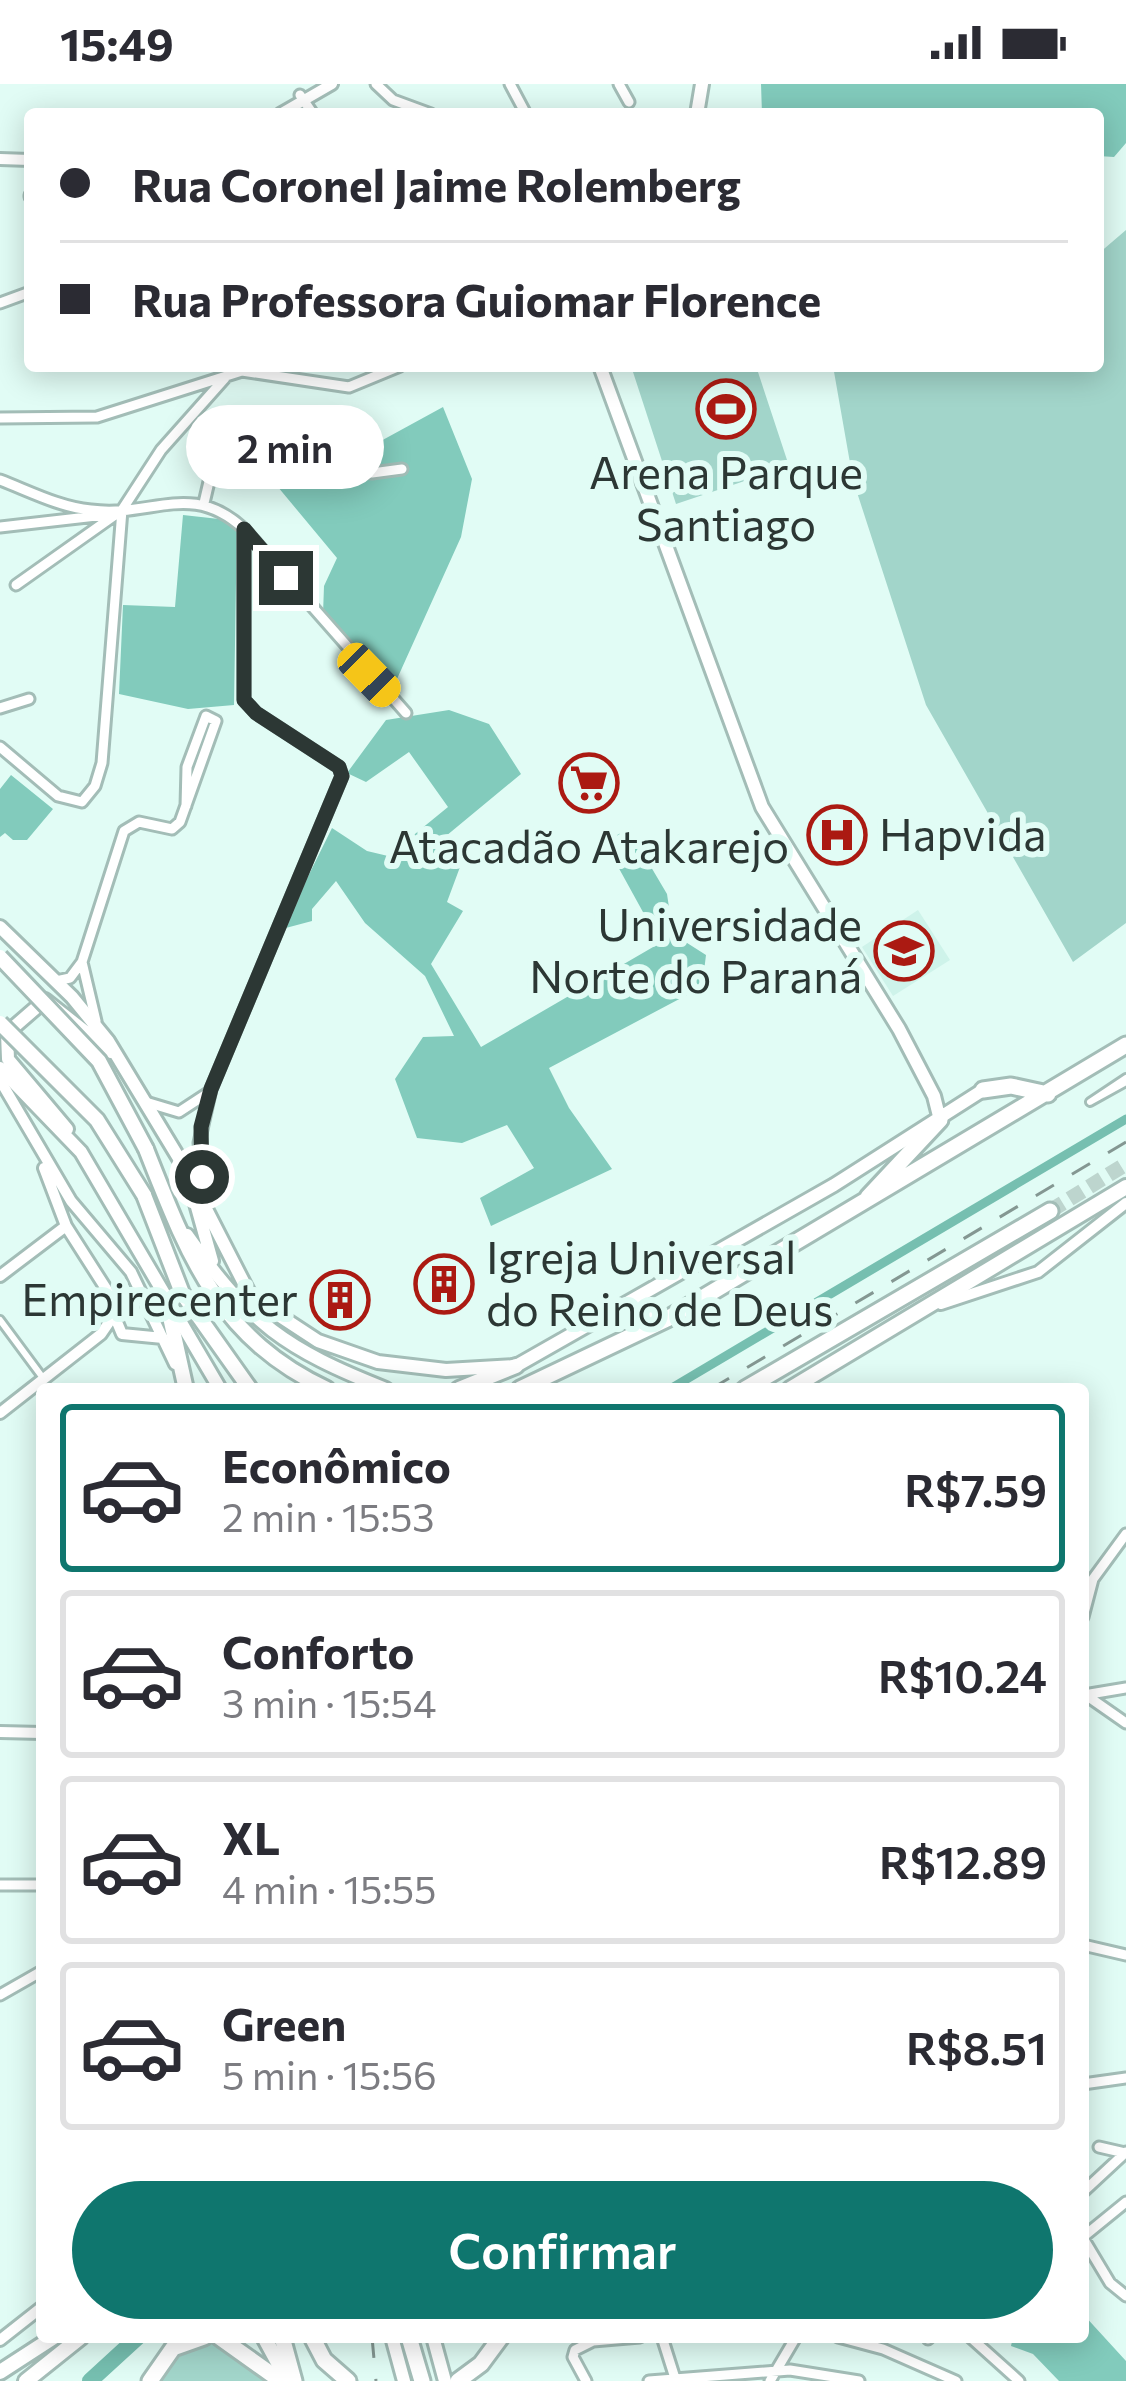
<!DOCTYPE html>
<html lang="pt">
<head>
<meta charset="utf-8">
<style>
	body { margin:0; font-family:Commissioner,sans-serif; background:#f7f7f7; color:#2b2b33; height:100vh; display:flex; flex-direction:column; font-size:45px; white-space:nowrap }
	* { box-sizing:border-box; margin:0 }
	p { font-size:39px; color:#7c7c81 }
	.icon { flex:none; width:66px; height:66px; fill:none; stroke:currentColor; stroke-width:2; stroke-linecap:round; stroke-linejoin:round }
	.map { position:relative; flex:1; overflow:hidden }
	.drawer { position:absolute; left:36px; top:1299px; width:1053px; height:960px; display:flex; flex-direction:column; background:#fff; border-radius:12px; box-shadow:0 6px 30px #0003 }
	.drawer>* { flex:none }
	.top-card { position:absolute; left:24px; top:24px; width:1080px; height:264px; border-radius:12px; box-shadow:0 6px 30px #0003; display:grid; align-content:center; height:264px; padding:0 36px; background:#fff }
	.end { position:absolute; width:54px; height:54px; margin:-27px; border:15px solid #2c3734; background:#fff; box-shadow:0 0 0 6px #fff }
	.from { border-radius:50% }
	.bubble { position:absolute; height:84px; border-radius:42px; background:#fff; box-shadow:0 6px 30px #0003; font-size:39px; font-weight:600; line-height:84px; text-align:center }
	.car { position:absolute; width:36px; height:72px; margin:-36px -18px; border-radius:15px; box-shadow:0 0 9px 3px #0007; background:linear-gradient(#f5c518 24%,#345 0 40%,#f5c518 0 76%,#345 0 86%,#f5c518 0) }
	.top-card b { display:flex; align-items:center; gap:42px; height:114px; font-size:45px }
	.top-card b+b { border-top:3px solid #e1e1e2 }
	.top-card i { width:30px; height:30px; background:#2b2b33 }
	ul { padding:21px 0 0; list-style:none }
	li { display:flex; align-items:center; gap:36px; height:168px; margin:0 24px 18px; padding:0 12px; border:6px solid #e1e1e2; border-radius:12px }
	li div { flex:1 }
	li b { display:block; font-size:45px }
	li em { font-style:normal; font-weight:600 }
	li.on { border-color:#0f766e }
	li>.icon { width:108px; height:108px; stroke-width:1.5 }
	.cta { display:flex; gap:24px; margin-top:auto; padding:24px 36px }
	.cta a { flex:1; height:138px; border-radius:72px; background:#0f766e; color:#fff; font-size:48px; font-weight:600; line-height:138px; text-align:center }
	.status { display:flex; justify-content:space-between; align-items:center; height:84px; padding:0 60px; background:#fff; direction:ltr }
	.status svg { height:33px; fill:currentColor }
	.map>svg:first-child { display:block }
	.built { fill:#cef3ea }
	.green { fill:#a2d5ca }
	.forest { fill:#82cbbc }
	.lines { fill:none; stroke-linecap:round; stroke-linejoin:round }
	.canal { stroke:#76bfb0; stroke-width:9 }
	.river { stroke:#76bfb0; stroke-width:16 }
	.trunk-tunnel { stroke:#bdd5ce; stroke-width:15; stroke-dasharray:15 8; stroke-linecap:butt }
	.pedestrian-casing { stroke:#a3bdb7; stroke-width:12 }
	.minor-casing { stroke:#a3bdb7; stroke-width:15 }
	.tertiary-casing { stroke:#a3bdb7; stroke-width:16 }
	.secondary-casing { stroke:#a3bdb7; stroke-width:18 }
	.primary-casing { stroke:#a3bdb7; stroke-width:20 }
	.trunk-casing { stroke:#a3bdb7; stroke-width:21 }
	.pedestrian { stroke:#fff; stroke-width:6 }
	.minor { stroke:#fff; stroke-width:9 }
	.tertiary { stroke:#fff; stroke-width:10 }
	.secondary { stroke:#fff; stroke-width:12 }
	.primary { stroke:#fff; stroke-width:14 }
	.trunk { stroke:#fff; stroke-width:15 }
	.rail { stroke:#849792; stroke-width:3; stroke-dasharray:21 21; stroke-linecap:butt }
	.primary-bridge-casing { stroke:#a3bdb7; stroke-width:20; stroke-linecap:butt }
	.primary-bridge { stroke:#fff; stroke-width:14 }
	.route { stroke:#2c3734; stroke-width:15 }
	.labels { text-anchor:middle; stroke-width:12; stroke-linejoin:round; paint-order:stroke }
	.poi-label { font-size:45px; fill:#2c3734; stroke:#e1fcf5 }
</style>
</head>
<body>
<div class="status"><b>15:49</b><svg viewBox="0 0 49 12"><path d="M0 12V9h3v3zM5 12V6h3v6zM10 12V3h3v9zM15 12V0h3v12zM26 1h20v11H26zM47 4h2v5h-2z"/></svg></div>
<div class="map">
<svg width="1126" height="2297" viewBox="0 0 1126 2297">
	<rect width="100%" height="100%" fill="#e1fcf5"/>
	<!-- built -->
	<path class="built" d="M918,826l32,50 -57,36 -31,-49z"/>
	<!-- green -->
	<path class="green" d="M1126,146v693l-53,39 -147,-257 -73,-225 -20,-114h265v-112z
		M642,282h114l33,100 -113,38 -44,-135z
		M213,2258l17,5 39,34h-113l33,-38z"/>
	<!-- forest -->
	<path class="forest" d="M761,0h365v59l-12,14 -16,-1v-42h-336z
		M443,323l29,72 -11,58 -69,153 -69,-76 1,-28 13,-28 -79,-95 10,-15 46,23 48,-7 6,-16z
		M183,431l54,6 -3,184 -46,4 -69,-15 4,-89 52,2z
		M449,626l40,14 32,50 -75,62 14,31 -13,35 16,9 -32,53 50,83 179,-104 -55,-100 23,-15 39,66 6,40 33,21 -4,32 -153,81 20,40 43,61 -121,57 -11,-28 54,-30 -27,-43 -45,18 -45,-5 -22,-59 28,-42 31,-1 -29,-60 -60,-53 -29,-42 -24,28v12l-30,8 50,-101 35,23 21,5 60,-49 -39,-55 -43,30 -19,-9 39,-53z
		M11,691l42,34 -26,31h-14l-8,-7 -5,4v-48z
		M1083,2230l43,47v20h-67l-26,-27 -22,-8 2,-9h70z"/>
	<g class="lines">
		<!-- canal -->
		<path class="canal" d="M670,1305l456,-270"/>
		<!-- river -->
		<path class="river" d="M90,2297l48,-44"/>
		<!-- trunk-tunnel -->
		<path class="trunk-tunnel" d="M1050,1127l76,-47"/>
		<!-- pedestrian casing -->
		<g class="pedestrian-casing">
			<path id="pedestrian" d="M1126,994l-36,24 36,-20
				M0,1236l43,58"/>
		</g>
		<!-- minor casing -->
		<g class="minor-casing">
			<path id="minor" d="M376,0l17,16 38,14
				M510,0l16,30
				M619,0l10,18
				M300,11l13,19
				M30,111v2
				M0,219l30,-11
				M0,334l97,-1 145,-46 107,16 51,-21
				M0,396c29,11 59,27 91,30 61,8 100,-30 153,19l162,184
				M204,419l11,-47 32,-18 70,28 55,7 30,-4
				M0,443l105,-12
				M16,501l106,-75
				M0,624l29,-9
				M0,663l58,49 24,6 13,-16 7,-23 20,-253 39,-60 64,-72
				M82,878l14,59
				M56,897l14,-3 12,-16 42,-131 15,-9 33,7 8,-7 36,-101 -10,-5 -19,51 -1,39
				M149,1019l30,9 29,-19
				M206,1117l-7,-58 12,-54 131,-313 -3,-9 -83,-54 -12,-13v-171
				M1083,1533l10,-38 33,-45
				M1083,1609l43,30
				M1084,1611l42,-7
				M0,1801h42
				M1083,1861l43,10
				M0,1911l42,-24
				M1083,2000l43,-6
				M1099,2063l26,6
				M1083,2108l43,-40
				M1083,2153l43,-35
				M1083,2154l27,45 16,13
				M662,2253l12,38
				M838,2253l45,12 73,32
				M970,2253l49,44
				M928,2255l2,-2
				M586,2297l-13,-24 2,-7 18,-9 47,-4
				M649,2297l141,-11 69,11
				M770,2297l26,-44"/>
		</g>
		<!-- tertiary casing -->
		<g class="tertiary-casing">
			<path id="tertiary" d="M280,30l52,-30
				M0,75l30,1
				M0,996l71,121 60,71 44,92
				M0,1192l66,-50
				M941,1220l97,-32 88,-69
				M114,1231l8,19 41,4
				M0,1329l101,-79 13,-19 -2,-17 -46,-72 -22,-58
				M0,1648l42,1
				M0,2256l42,-33"/>
		</g>
		<!-- secondary casing -->
		<g class="secondary-casing">
			<path id="secondary" d="M697,30l5,-30
				M600,282l162,441 137,222 35,67 6,24
				M0,843l72,70 36,44 78,129 65,127 67,44 60,21 68,8 70,-4 318,-181 149,-95
				M0,984l81,84 139,237
				M67,1045l-59,-70 -1,-26 38,-33 66,52
				M195,1116l17,61
				M187,1151c63,89 98,114 199,154
				M392,2253l12,44
				M433,2253l12,44"/>
		</g>
		<!-- primary casing -->
		<g class="primary-casing">
			<path id="primary" d="M146,1065c42,106 72,189 181,240
				M144,1111l38,98 68,96
				M166,1215l19,86
				M459,1305l57,-23
				M790,1305l336,-202
				M264,2253l24,44
				M0,2288l54,-35
				M26,2297l55,-44"/>
		</g>
		<!-- trunk casing -->
		<g class="trunk-casing">
			<path id="trunk" d="M983,1006l28,-4 37,8
				M868,1113l72,-77
				M599,1234l59,1
				M520,1305l147,-70 459,-274
				M745,1305l305,-178
				M219,2253l62,44
				M282,2253l12,44
				M312,2253l12,23 24,21
				M409,2253l13,44
				M150,2297l23,-33 31,-11
				M458,2297l23,-17 20,-27"/>
		</g>
		<!-- pedestrian -->
		<use href="#pedestrian" class="pedestrian"/>
		<!-- minor -->
		<use href="#minor" class="minor"/>
		<!-- tertiary -->
		<use href="#tertiary" class="tertiary"/>
		<!-- secondary -->
		<use href="#secondary" class="secondary"/>
		<!-- primary -->
		<use href="#primary" class="primary"/>
		<!-- trunk -->
		<use href="#trunk" class="trunk"/>
		<!-- rail -->
		<path class="rail" d="M711,1305l415,-247
			M372,2253l4,44"/>
		<!-- primary-bridge casing -->
		<g class="primary-bridge-casing">
			<path id="primary-bridge" d="M0,873l99,104 47,88
				M0,939l97,97 47,75"/>
		</g>
		<!-- primary-bridge -->
		<use href="#primary-bridge" class="primary-bridge"/>
	</g>
	<g class="lines">
		<!-- route -->
		<path class="route" d="M202,1093l-1,-50 10,-38 131,-313 -3,-9 -83,-54 -12,-13v-171l42,49"/>
	</g>
	<!-- icons -->
	<defs>
		<g id="stadium-ring" transform="scale(3)"><circle r="9.5" fill="#e1fcf5" stroke="#ab1a12" stroke-width="1.5"/><path d="M0-5a6.5 5 0 1 0 0 10a6.5 5 0 1 0 0-10ZM-3.5-1.8h7v3.6h-7Z" fill="#ab1a12"/></g>
		<g id="supermarket-ring" transform="scale(3)"><circle r="9.5" fill="#e1fcf5" stroke="#ab1a12" stroke-width="1.5"/><path d="M-6-5.5h2.5l.6 2H6L4.5 2H-2.5L-4.4-4H-6ZM-1.5 3.2a1.3 1.3 0 1 0 .1 0ZM3 3.2a1.3 1.3 0 1 0 .1 0Z" fill="#ab1a12"/></g>
		<g id="hospital-ring" transform="scale(3)"><circle r="9.5" fill="#e1fcf5" stroke="#ab1a12" stroke-width="1.5"/><path d="M-5-5h3v3.5h4V-5h3V5h-3V1.5h-4V5h-3Z" fill="#ab1a12"/></g>
		<g id="university-ring" transform="scale(3)"><circle r="9.5" fill="#e1fcf5" stroke="#ab1a12" stroke-width="1.5"/><path d="M0-5L7-2L0 1L-7-2ZM-4 1L0 2.5L4 1V4Q0 6-4 4Z" fill="#ab1a12"/></g>
		<g id="building-ring" transform="scale(3)"><circle r="9.5" fill="#e1fcf5" stroke="#ab1a12" stroke-width="1.5"/><path d="M-4-6H4V6H1V3H-1V6H-4ZM-2.5-4.3h1.7v1.8h-1.7ZM.8-4.3h1.7v1.8H.8ZM-2.5-1h1.7V.8h-1.7ZM.8-1h1.7V.8H.8Z" fill="#ab1a12"/></g>
	</defs>
	<g fill-rule="evenodd">
		<use href="#stadium-ring" x="726" y="325"/>
		<use href="#supermarket-ring" x="589" y="699"/>
		<use href="#hospital-ring" x="837" y="751"/>
		<use href="#university-ring" x="904" y="867"/>
		<use href="#building-ring" x="444" y="1200"/>
		<use href="#building-ring" x="340" y="1216"/>
	</g>
	<g class="labels">
		<!-- poi labels -->
		<g class="poi-label">
			<text x="726" y="405">Arena Parque<tspan x="726" dy="52">Santiago</tspan></text>
			<text x="879" y="767" text-anchor="start">Hapvida</text>
			<text x="589" y="779">Atacadão Atakarejo</text>
			<text x="862" y="857" text-anchor="end">Universidade<tspan x="862" dy="52">Norte do Paraná</tspan></text>
			<text x="486" y="1190" text-anchor="start">Igreja Universal<tspan x="486" dy="52">do Reino de Deus</tspan></text>
			<text x="298" y="1232" text-anchor="end">Empirecenter</text>
		</g>
	</g>
</svg>
<i class="end from" style="left:202px;top:1093px"></i>
<i class="end" style="left:286px;top:494px"></i>
<div class="bubble" style="left:186px;top:321px;width:198px">2 min</div>
<i class="car" style="left:369px;top:591px;rotate:136deg"></i>
<div class="top-card">
<b><i class="from"></i>Rua Coronel Jaime Rolemberg</b>
<b><i></i>Rua Professora Guiomar Florence</b>
</div>
<section class="drawer">
<ul>
<li class="on"><svg class="icon" aria-label="car" viewBox="0 0 24 24"><path d="M5 17H2v-5l4-1 3-4h7l3 4 3 1v5h-3M9 17h6M6 11h13"/><circle cx="7" cy="17" r="2"/><circle cx="17" cy="17" r="2"/></svg><div><b>Econômico</b><p>2 min · 15:53</p></div><em>R$7.59</em></li>
<li><svg class="icon" aria-label="car" viewBox="0 0 24 24"><path d="M5 17H2v-5l4-1 3-4h7l3 4 3 1v5h-3M9 17h6M6 11h13"/><circle cx="7" cy="17" r="2"/><circle cx="17" cy="17" r="2"/></svg><div><b>Conforto</b><p>3 min · 15:54</p></div><em>R$10.24</em></li>
<li><svg class="icon" aria-label="car" viewBox="0 0 24 24"><path d="M5 17H2v-5l4-1 3-4h7l3 4 3 1v5h-3M9 17h6M6 11h13"/><circle cx="7" cy="17" r="2"/><circle cx="17" cy="17" r="2"/></svg><div><b>XL</b><p>4 min · 15:55</p></div><em>R$12.89</em></li>
<li><svg class="icon" aria-label="car" viewBox="0 0 24 24"><path d="M5 17H2v-5l4-1 3-4h7l3 4 3 1v5h-3M9 17h6M6 11h13"/><circle cx="7" cy="17" r="2"/><circle cx="17" cy="17" r="2"/></svg><div><b>Green</b><p>5 min · 15:56</p></div><em>R$8.51</em></li>
</ul>
<div class="cta"><a>Confirmar</a></div>
</section>
</div>
</body>
</html>
